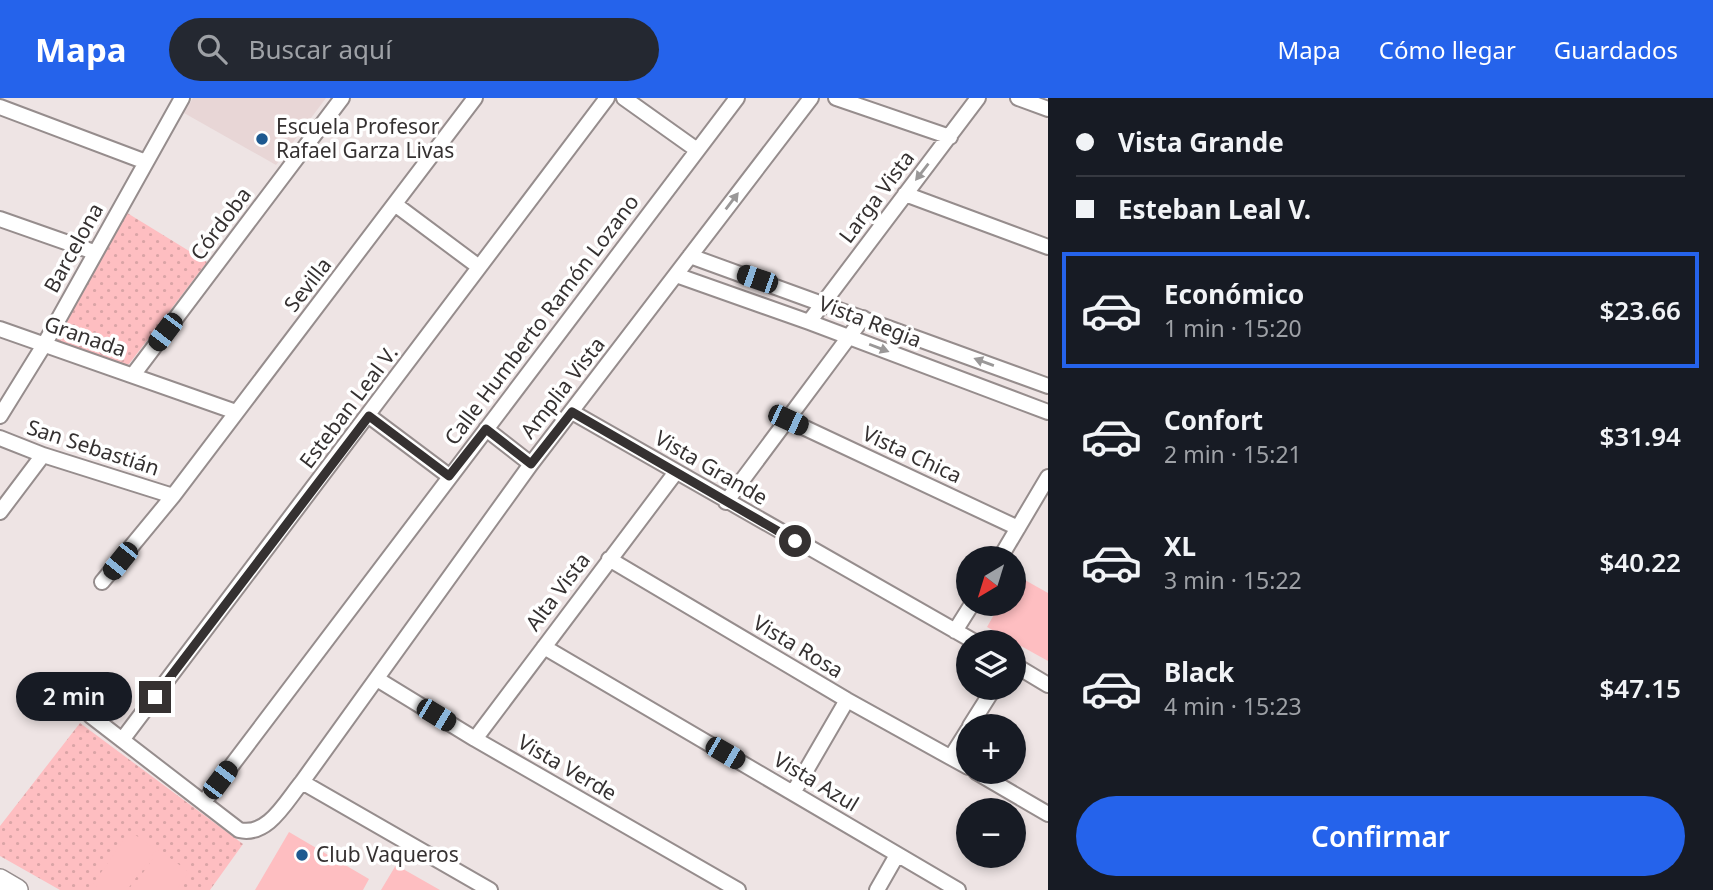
<!DOCTYPE html>
<html lang="es">
<head>
<meta charset="utf-8">
<style>
	body { margin:0; font-family:"Noto Sans",sans-serif; background:#242831; color:#f1f3f6; height:100vh; display:flex; flex-direction:column; font-size:26px; white-space:nowrap }
	* { box-sizing:border-box; margin:0 }
	p { font-size:23px; color:#9ea1a6 }
	.icon { flex:none; width:38px; height:38px; fill:none; stroke:currentColor; stroke-width:2; stroke-linecap:round; stroke-linejoin:round }
	.map { position:relative; flex:1; overflow:hidden }
	.sheet { display:flex; flex-direction:column; background:#171b24; width:665px }
	.sheet>* { flex:none }
	.top-card { display:grid; align-content:center; height:154px; padding:0 28px; background:#171b24 }
	.needle { width:46px; rotate:218deg }
	.controls { position:absolute; left:956px; top:448px; display:grid; gap:14px }
	.controls a { display:grid; place-items:center; width:70px; height:70px; border-radius:50%; background:#171b24; box-shadow:0 4px 10px #0003; font-size:35px }
	.end { position:absolute; width:32px; height:32px; margin:-16px; border:9px solid #353131; background:#fff; box-shadow:0 0 0 4px #fff }
	.from { border-radius:50% }
	.bubble { position:absolute; height:49px; border-radius:24px; background:#171b24; box-shadow:0 4px 10px #0003; font-size:23px; font-weight:600; line-height:49px; text-align:center }
	.car { position:absolute; width:21px; height:42px; margin:-21px -10px; border-radius:9px; box-shadow:0 0 5px 2px #0007; background:linear-gradient(#222 24%,#8ab4d8 0 40%,#222 0 76%,#8ab4d8 0 86%,#222 0) }
	.top-card b { display:flex; align-items:center; gap:24px; height:66px; font-size:26px }
	.top-card b+b { border-top:2px solid #363941 }
	.top-card i { width:18px; height:18px; background:#f1f3f6 }
	ul { padding:0; list-style:none }
	li { display:flex; align-items:center; gap:21px; height:116px; margin:0 14px 10px; padding:0 14px; border:4px solid transparent; border-radius:0px }
	li div { flex:1 }
	li b { display:block; font-size:26px }
	li em { font-style:normal; font-weight:600 }
	li.selected { border-color:#2563eb }
	li>.icon { width:63px; height:63px; stroke-width:1.5 }
	.action { display:flex; gap:14px; margin-top:auto; padding:14px 28px }
	.action a { flex:1; height:80px; border-radius:42px; background:#2563eb; color:#fff; font-size:28px; font-weight:600; line-height:80px; text-align:center }
	header { display:flex; align-items:center; gap:42px; box-sizing:border-box; height:98px; padding:0 35px; background:#2563eb; color:#fff }
	header strong { font-size:33px }
	nav { display:flex; gap:38px; margin-inline-start:auto; font-size:24px }
	.search { width:490px; height:63px; background:#242831; display:flex; align-items:center; gap:18px; box-sizing:border-box; padding:0 24px; border-radius:38px; color:#9ea1a6; font-size:26px }
	main { display:flex; flex:1; min-height:0 }
	.map>svg:first-child { display:block }
	.built { fill:#e8d6d6 }
	.park { fill:url(#park-dots) }
	.garden { fill:#febec1 }
	.lines { fill:none; stroke-linecap:round; stroke-linejoin:round }
	.street-casing { stroke:#968d8d; stroke-width:18 }
	.secondary-casing { stroke:#968d8d; stroke-width:24 }
	.street { stroke:#fff; stroke-width:14 }
	.secondary { stroke:#fff; stroke-width:21 }
	.oneway { fill:#9a9898 }
	.route { stroke:#353131; stroke-width:9 }
	.poi-dot { fill:#1d5990; stroke:#fff; stroke-width:2.5 }
	.labels { text-anchor:middle; stroke-width:7; stroke-linejoin:round; paint-order:stroke }
	.poi-label { font-size:21px; fill:#353131; stroke:#fff; text-anchor:start }
	.street-label { font-size:21px; fill:#353131; stroke:#fff }
</style>
</head>
<body>
<header>
<strong>Mapa</strong>
<div class="search"><svg class="icon" aria-label="search" viewBox="0 0 24 24"><circle cx="10" cy="10" r="6"/><path d="M15 15l6 6"/></svg>Buscar aquí</div>
<nav><a>Mapa</a><a>Cómo llegar</a><a>Guardados</a></nav>
</header>
<main>
<div class="map">
<svg width="1048" height="792" viewBox="0 0 1048 792">
	<defs>
		<pattern id="park-dots" width="8" height="8" patternUnits="userSpaceOnUse" patternTransform="scale(1.75)"><rect width="8" height="8" fill="#febec1"/><path d="M2 2h.1M6 6h.1" fill="none" stroke="#daa4a6" stroke-width="1.8" stroke-linecap="round"/></pattern>
	</defs>
	<rect width="100%" height="100%" fill="#eee4e4"/>
	<!-- built -->
	<path class="built" d="M193,0h133l-50,67 -92,-52z"/>
	<!-- park -->
	<path class="park" d="M124,113l83,51 -78,102 -6,2 -68,-24 -2,-7z
		M80,625l163,121 -33,46h-150l-60,-34v-30z"/>
	<!-- garden -->
	<path class="garden" d="M1016,477l32,18v68l-61,-34 13,-23h13v-24z
		M130,733l26,19 -29,40h-25l-9,-6z
		M289,734l80,47 -6,11h-108z
		M159,752l30,22 -13,18h-45z
		M396,767l44,25h-59z"/>
	<g class="lines">
		<!-- street casing -->
		<g class="street-casing">
			<path id="street" d="M624,0l73,52
				M836,0l114,39
				M1018,0l30,11
				M0,9l146,55
				M905,96l143,53
				M396,107l83,62
				M0,121l94,33
				M690,158l358,130
				M676,177l133,47 239,90
				M809,224l169,-224
				M0,231l236,83
				M133,277l209,-277
				M572,314l403,230
				M0,318l44,-71 138,-247
				M369,318l80,60
				M788,322l230,108
				M486,331l45,35
				M0,340l43,17 130,41
				M726,404l137,-184
				M0,414l43,-57
				M1000,460l48,-81
				M609,461l238,141 121,67
				M102,484l71,-86 302,-398
				M955,533l17,-27
				M544,549l414,243
				M1013,566l35,21
				M377,581l98,60 263,151
				M91,618l148,114c29,7 47,-29 63,-48l229,-318 280,-366
				M970,628l24,-38
				M475,641l201,-267
				M122,642l485,-642
				M951,659l17,-27
				M976,674l72,42
				M302,684l188,108
				M793,695l54,-93
				M204,704l533,-704
				M877,792l20,-35"/>
		</g>
		<!-- secondary casing -->
		<g class="secondary-casing">
			<path id="secondary" d="M0,782l17,10"/>
		</g>
		<!-- street -->
		<use href="#street" class="street"/>
		<!-- secondary -->
		<use href="#secondary" class="secondary"/>
	</g>
	<!-- one-way arrows -->
	<defs><path id="oneway-solid" d="M-6-.8H1V-3.2L6.5 0L1 3.2V.8H-6Z" transform="scale(1.75)"/></defs>
	<g class="oneway">
		<use href="#oneway-solid" transform="translate(922 74) rotate(128)"/>
		<use href="#oneway-solid" transform="translate(732 103) rotate(-53)"/>
		<use href="#oneway-solid" transform="translate(879 250) rotate(21)"/>
		<use href="#oneway-solid" transform="translate(984 264) rotate(-160)"/>
	</g>
	<g class="lines">
		<!-- route -->
		<path class="route" d="M155,599l214,-281 80,60 37,-47 45,35 41,-52 223,129"/>
	</g>
	<!-- markers -->
	<g class="poi-dot">
		<circle cx="262" cy="41" r="7"/>
		<circle cx="302" cy="757" r="7"/>
	</g>
	<g class="labels">
		<!-- poi labels -->
		<g class="poi-label">
			<text x="276" y="36">Escuela Profesor<tspan x="276" dy="24">Rafael Garza Livas</tspan></text>
			<text x="316" y="764">Club Vaqueros</text>
		</g>
		<!-- street labels -->
		<g class="street-label">
			<text transform="translate(877 99) rotate(-53)" y="7">Larga Vista</text>
			<text transform="translate(221 126) rotate(-53)" y="7">Córdoba</text>
			<text transform="translate(74 150) rotate(-61)" y="7">Barcelona</text>
			<text transform="translate(308 187) rotate(-52)" y="7">Sevilla</text>
			<text transform="translate(542 222) rotate(-53)" y="7">Calle Humberto Ramón Lozano</text>
			<text transform="translate(870 224) rotate(21)" y="7">Vista Regia</text>
			<text transform="translate(85 239) rotate(19)" y="7">Granada</text>
			<text transform="translate(563 290) rotate(-52)" y="7">Amplia Vista</text>
			<text transform="translate(349 309) rotate(-53)" y="7">Esteban Leal V.</text>
			<text transform="translate(93 350) rotate(18)" y="7">San Sebastián</text>
			<text transform="translate(912 357) rotate(25)" y="7">Vista Chica</text>
			<text transform="translate(711 370) rotate(30)" y="7">Vista Grande</text>
			<text transform="translate(558 494) rotate(-53)" y="7">Alta Vista</text>
			<text transform="translate(798 549) rotate(31)" y="7">Vista Rosa</text>
			<text transform="translate(567 670) rotate(30)" y="7">Vista Verde</text>
			<text transform="translate(816 684) rotate(31)" y="7">Vista Azul</text>
		</g>
	</g>
</svg>
<div class="controls">
<a><svg class="needle" viewBox="-14 -14 28 28"><path d="M0-13l5 13h-10z" fill="#e53935"/><path d="M0 13l5-13h-10z" fill="#9ea1a6"/></svg></a>
<a><svg class="icon" aria-label="layers" viewBox="0 0 24 24"><path d="M12 4l9 5-9 5-9-5zM3 14l9 5 9-5"/></svg></a>
<a>+</a>
<a>−</a>
</div>
<i class="end from" style="left:795px;top:443px"></i>
<i class="end" style="left:155px;top:599px"></i>
<div class="bubble" style="left:16px;top:574px;width:116px">2 min</div>
<i class="car" style="left:757px;top:181px;rotate:289deg"></i>
<i class="car" style="left:165px;top:234px;rotate:217deg"></i>
<i class="car" style="left:788px;top:322px;rotate:115deg"></i>
<i class="car" style="left:120px;top:463px;rotate:219deg"></i>
<i class="car" style="left:436px;top:617px;rotate:121deg"></i>
<i class="car" style="left:725px;top:655px;rotate:120deg"></i>
<i class="car" style="left:220px;top:682px;rotate:37deg"></i>
</div>
<section class="sheet">
<div class="top-card">
<b><i class="from"></i>Vista Grande</b>
<b><i></i>Esteban Leal V.</b>
</div>
<ul>
<li class="selected"><svg class="icon" aria-label="car" viewBox="0 0 24 24"><path d="M5 17H2v-5l4-1 3-4h7l3 4 3 1v5h-3M9 17h6M6 11h13"/><circle cx="7" cy="17" r="2"/><circle cx="17" cy="17" r="2"/></svg><div><b>Económico</b><p>1 min · 15:20</p></div><em>$23.66</em></li>
<li><svg class="icon" aria-label="car" viewBox="0 0 24 24"><path d="M5 17H2v-5l4-1 3-4h7l3 4 3 1v5h-3M9 17h6M6 11h13"/><circle cx="7" cy="17" r="2"/><circle cx="17" cy="17" r="2"/></svg><div><b>Confort</b><p>2 min · 15:21</p></div><em>$31.94</em></li>
<li><svg class="icon" aria-label="car" viewBox="0 0 24 24"><path d="M5 17H2v-5l4-1 3-4h7l3 4 3 1v5h-3M9 17h6M6 11h13"/><circle cx="7" cy="17" r="2"/><circle cx="17" cy="17" r="2"/></svg><div><b>XL</b><p>3 min · 15:22</p></div><em>$40.22</em></li>
<li><svg class="icon" aria-label="car" viewBox="0 0 24 24"><path d="M5 17H2v-5l4-1 3-4h7l3 4 3 1v5h-3M9 17h6M6 11h13"/><circle cx="7" cy="17" r="2"/><circle cx="17" cy="17" r="2"/></svg><div><b>Black</b><p>4 min · 15:23</p></div><em>$47.15</em></li>
</ul>
<div class="action"><a>Confirmar</a></div>
</section>
</main>
</body>
</html>
